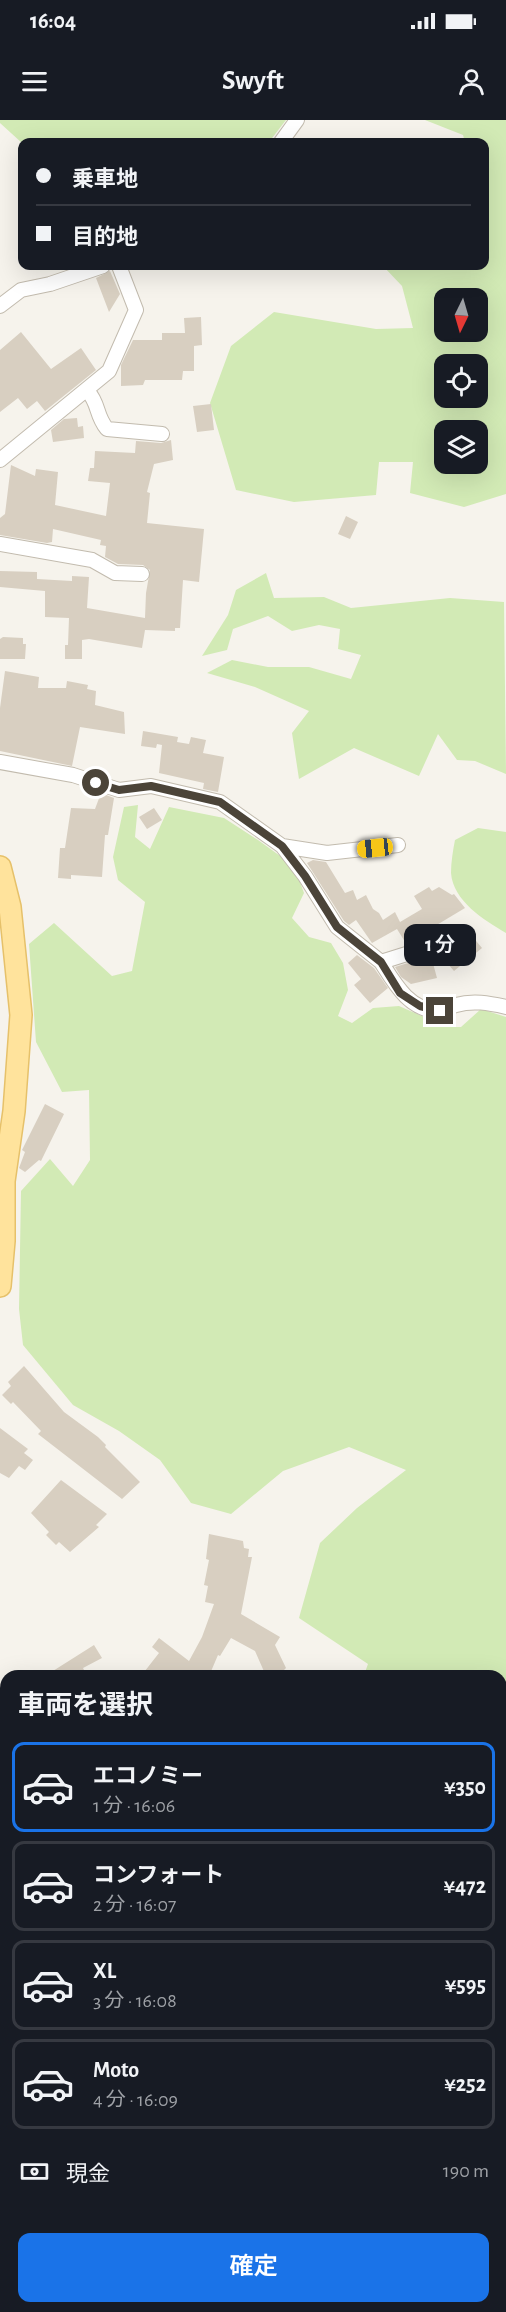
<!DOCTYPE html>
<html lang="ja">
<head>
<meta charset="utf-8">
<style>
	body { margin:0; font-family:"Alegreya Sans","Noto Sans JP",sans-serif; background:#242831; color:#f1f3f6; height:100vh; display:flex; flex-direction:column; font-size:22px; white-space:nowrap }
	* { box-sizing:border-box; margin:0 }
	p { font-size:20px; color:#9ea1a6 }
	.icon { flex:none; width:33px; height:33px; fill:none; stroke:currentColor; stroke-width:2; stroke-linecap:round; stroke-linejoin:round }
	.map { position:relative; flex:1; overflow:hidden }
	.panel { position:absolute; left:0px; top:1550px; width:507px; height:644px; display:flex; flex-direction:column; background:#171b24; border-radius:18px 18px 0 0; box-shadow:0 6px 24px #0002 }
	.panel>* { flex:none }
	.guide { position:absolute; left:18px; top:18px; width:471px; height:132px; border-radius:12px; box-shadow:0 6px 24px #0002; display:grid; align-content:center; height:132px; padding:0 18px; background:#171b24 }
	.needle { width:39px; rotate:185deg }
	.fabs { position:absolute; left:434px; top:168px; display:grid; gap:12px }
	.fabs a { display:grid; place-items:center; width:54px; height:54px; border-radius:12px; background:#171b24; box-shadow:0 6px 24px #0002; font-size:30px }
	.end { position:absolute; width:27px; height:27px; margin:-14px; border:8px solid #4b4439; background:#fff; box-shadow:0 0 0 3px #fff }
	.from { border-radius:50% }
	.bubble { position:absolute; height:42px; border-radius:12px; background:#171b24; box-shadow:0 6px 24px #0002; font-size:20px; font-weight:600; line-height:42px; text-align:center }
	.car { position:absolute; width:18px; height:36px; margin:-18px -9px; border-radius:8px; box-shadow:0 0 4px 2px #0007; background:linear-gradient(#f5c518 24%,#345 0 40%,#f5c518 0 76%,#345 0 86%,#f5c518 0) }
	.guide b { display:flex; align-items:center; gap:21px; height:57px; font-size:22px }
	.guide b+b { border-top:2px solid #363941 }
	.guide i { width:15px; height:15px; background:#f1f3f6 }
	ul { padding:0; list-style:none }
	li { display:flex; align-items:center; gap:18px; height:90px; margin:0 12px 9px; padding:0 6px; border:3px solid #363941; border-radius:12px }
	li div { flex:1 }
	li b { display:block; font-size:22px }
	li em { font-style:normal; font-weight:600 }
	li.selected { border-color:#1a73e8 }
	li>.icon { width:54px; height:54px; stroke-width:1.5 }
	h2 { padding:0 18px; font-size:27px; line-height:72px }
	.pay { display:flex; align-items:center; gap:15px; height:66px; padding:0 18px; font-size:22px }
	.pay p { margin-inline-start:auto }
	.button { display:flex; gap:12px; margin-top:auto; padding:12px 18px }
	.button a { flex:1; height:69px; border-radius:12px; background:#1a73e8; color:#fff; font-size:24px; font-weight:600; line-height:69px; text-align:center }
	.status { display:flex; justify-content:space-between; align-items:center; height:42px; padding:0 30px; background:#171b24; direction:ltr }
	.status svg { height:16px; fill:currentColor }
	header { display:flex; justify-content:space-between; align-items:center; height:78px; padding:0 18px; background:#171b24; font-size:27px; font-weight:600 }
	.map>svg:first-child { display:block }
	.green { fill:#d2eab5; fill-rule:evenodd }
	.building { fill:#d8cfc1 }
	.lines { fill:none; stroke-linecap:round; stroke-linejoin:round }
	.minor-casing { stroke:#c2bbae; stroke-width:16 }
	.primary-casing { stroke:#e6c16a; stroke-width:24 }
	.minor { stroke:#fff; stroke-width:14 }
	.primary { stroke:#ffe39c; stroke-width:21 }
	.route { stroke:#4b4439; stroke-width:8 }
</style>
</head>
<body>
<div class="status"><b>16:04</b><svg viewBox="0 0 49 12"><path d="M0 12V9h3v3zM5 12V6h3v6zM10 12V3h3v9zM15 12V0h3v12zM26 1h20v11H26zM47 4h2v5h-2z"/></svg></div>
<header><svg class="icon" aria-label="menu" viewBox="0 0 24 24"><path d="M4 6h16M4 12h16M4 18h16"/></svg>Swyft<svg class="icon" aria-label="person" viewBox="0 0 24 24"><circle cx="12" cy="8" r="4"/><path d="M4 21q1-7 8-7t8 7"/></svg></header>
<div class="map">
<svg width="506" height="2192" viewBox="0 0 506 2192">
	<rect width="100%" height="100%" fill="#f6f3ec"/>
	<!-- green -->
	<path class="green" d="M0,0h286l-17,22 -247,1 -22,-20z
		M425,0h81v374l-42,13 -54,-14 3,-31h-34l-3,33 -82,7 -58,-12 -26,-87 21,-57 43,-34 102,17 37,-1 -11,-42 -19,-20h101v-124h-19l-2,-7zM444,178h33v34h-33zM444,244h33v34h-33zM444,310h33v34h-33z
		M266,453l8,25 50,-1 27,11 99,-10 54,4 2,172 -31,-13 -18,-1 -19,-26 -19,42 -65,-28 -55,31 -7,-46 17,-22 -54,-24 -48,-14 25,-13 36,7h41l42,12 10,-24 -23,-6 2,-20 -21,-4 -27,6 -24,-15 -35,13 -6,21 -25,6 26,-41 8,-25z
		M138,685l-3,32 15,12 19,-42 55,11 34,22 36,26 10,27 -12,25 17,19 22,6 12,20 5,27 -10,26 14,7 21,-15 26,-2 48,21h14l20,-18 25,8v743l-5,4v-88l-137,-1 4,-11 -69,-46 21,-75 37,-35 49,-38 -57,-23 -66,24 -52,43 -40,-11 -31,-43 -41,-29 -46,-26 -50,-60 -4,-36 2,-118 29,-32 23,27 17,-26 -1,-70 -27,2 -26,-50 -7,-98 25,-21 58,53 20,-5 13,-69 -27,-22 -5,-23 11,-50z
		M478,708l28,4v101c-22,-13 -53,-32 -55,-60 0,-11 2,-23 4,-33z
		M501,2128l5,2v62h-70l11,-5h54z"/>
	<!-- building -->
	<path class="building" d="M110,151l10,23 -11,18 -13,-34z
		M201,197l1,28 -8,1v25h-11l-1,9h-37l-2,5 -22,1v-21l12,-25h29v-7h23l-1,-15z
		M21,212l30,37 30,-21 15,22 -51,41 -8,-10 -10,8 -9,-11 -18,14v-62z
		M211,284l3,26 -17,2 -4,-26z
		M77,298l1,9 5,-1 1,12 -31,4 -2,-12 13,-11z
		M171,320l2,20 -19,4 -7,28 3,1 -3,30 57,6 -5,53 -16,-2 -3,48h-5v3l-30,-1 -3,18 -53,-9 -7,1v19h-17v-14h3l1,-27 -24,-1v-26l-45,-4v-16l37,1v7l35,2v-5l17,1 -2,31 58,10 1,-25 4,-23 -7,-5 -25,-1 -13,-7 1,-11 -6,-1 1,-5 -48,-11 -1,13 -5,1 -47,-8v-17l5,-4 6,-49 24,11 1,-7 22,3 -3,33 51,11 4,-33 -22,-2 2,-13h4l1,-17 40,2 1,-12 25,2z
		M346,396l12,6 -8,17 -12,-5z
		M3,517l20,1v6h3l-1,15h-25v-20z
		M5,551l34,6 -1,11h28l1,-7 21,4 -1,4 9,2 -1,14 29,7 1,22 -45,-7 -8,39 -72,-15v-43z
		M143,611l35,6 -1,5 12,2 2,-7 15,3 -3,13 21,4 -6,35 -15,-3 1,-6 -45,-10 3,-28 -5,-1 -1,4 -15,-2z
		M101,673l13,5 -6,37h-3l-3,42 -31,-2v4l-13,-1 2,-30h5l6,-40 24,1z
		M154,688l8,12 -15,9 -8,-12z
		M313,740l13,2 19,31 8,-3 4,10 9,-5 7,14 6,4 4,7 12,-8 5,10 22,-13 -8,-13 15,-9 3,4 7,-4 13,8 2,-1 11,14 -40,24 2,6 -20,7 -10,-16 -25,14 -16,-23 -7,5 -5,-4 -37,-58z
		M472,816l10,12 -28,23 -13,-15 13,-9 4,-5 4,2z
		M357,835l17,13 14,20 -18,15 -16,-18 7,-6 -13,-16z
		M431,836l6,22 -26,6 -10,-7 -6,-10z
		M45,984l19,10 -23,47 -2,-1 -14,12 -6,-4 6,-16 -3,-2z
		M24,1246l40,46 34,25 8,8 -1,2 35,35 -18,17 -84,-65 3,-3 -28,-29 -2,2 -9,-9 9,-9 -3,-4z
		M0,1308l28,21 -4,4 9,7 -8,10 -6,-4 -10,12 -9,-5z
		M61,1360l46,34 -11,11 3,2 -29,25 -11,-10 -3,3 -10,-10 3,-3 -18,-19z
		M209,1414l34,7 1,7 5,1 -1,8h4l-11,57 39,23 -5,8 11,23 -4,4 1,4h-17l-11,-25 -24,-13 -11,18 -2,-1 -9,21h-68l18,-23 -7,-6 7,-9 30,23 13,-24 12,-33 -9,-2 3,-16 -4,-1 5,-25 -3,-1z
		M94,1525l8,13 -19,10 4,8h-42z"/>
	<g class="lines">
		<!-- minor casing -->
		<g class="minor-casing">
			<path id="minor" d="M281,22l16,-22
				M0,186l21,-16 29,-6 53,-18
				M87,270c13,15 8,24 20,39l55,5
				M0,340l109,-89 27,-61 -17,-44
				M0,424l92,16 23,13 27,1
				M0,642l73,13 46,15 32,-4 69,16 62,44 23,30 32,51 44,35 67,-21
				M282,726l45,7 71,-8
				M381,842c14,22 28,48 57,49 6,0 12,-5 18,-6 17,-5 33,-2 50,2
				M0,1706l6,1
				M501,1937l5,2
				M185,2192l5,-5"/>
		</g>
		<!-- primary casing -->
		<g class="primary-casing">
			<path id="primary" d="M0,747l10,40 11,108 -7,96 -10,70v60l-4,45"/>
		</g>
		<!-- minor -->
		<use href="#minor" class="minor"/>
		<!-- primary -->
		<use href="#primary" class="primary"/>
	</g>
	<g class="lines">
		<!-- route -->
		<path class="route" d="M96,663l23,7 32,-4 69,16 62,44 23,30 32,51 44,35 19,31 20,13 20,5"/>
	</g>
</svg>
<div class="fabs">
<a><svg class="needle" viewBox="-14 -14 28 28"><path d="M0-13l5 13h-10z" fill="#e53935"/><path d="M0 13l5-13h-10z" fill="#9ea1a6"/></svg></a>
<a><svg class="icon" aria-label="locate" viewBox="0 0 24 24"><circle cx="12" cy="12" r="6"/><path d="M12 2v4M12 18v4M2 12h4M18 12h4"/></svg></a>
<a><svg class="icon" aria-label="layers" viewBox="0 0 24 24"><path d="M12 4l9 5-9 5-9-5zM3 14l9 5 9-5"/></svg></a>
</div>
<i class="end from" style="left:96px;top:663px"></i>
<i class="end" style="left:440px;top:891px"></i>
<div class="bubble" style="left:404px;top:804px;width:72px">1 分</div>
<i class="car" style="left:375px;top:728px;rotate:264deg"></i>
<div class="guide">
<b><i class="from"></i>乗車地</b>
<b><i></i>目的地</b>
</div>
<section class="panel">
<h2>車両を選択</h2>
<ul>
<li class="selected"><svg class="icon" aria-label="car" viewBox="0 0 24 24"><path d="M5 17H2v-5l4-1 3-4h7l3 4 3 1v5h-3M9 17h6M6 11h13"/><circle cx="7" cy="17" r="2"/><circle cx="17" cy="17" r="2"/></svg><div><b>エコノミー</b><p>1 分 · 16:06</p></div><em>¥350</em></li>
<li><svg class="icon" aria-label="car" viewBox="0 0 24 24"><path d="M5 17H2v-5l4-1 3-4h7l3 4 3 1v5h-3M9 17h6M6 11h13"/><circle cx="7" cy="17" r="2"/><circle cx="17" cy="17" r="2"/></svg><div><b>コンフォート</b><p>2 分 · 16:07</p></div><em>¥472</em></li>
<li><svg class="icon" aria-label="car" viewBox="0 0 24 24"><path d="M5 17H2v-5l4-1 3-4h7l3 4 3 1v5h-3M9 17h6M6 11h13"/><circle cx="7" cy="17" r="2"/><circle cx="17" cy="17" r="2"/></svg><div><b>XL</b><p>3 分 · 16:08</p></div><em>¥595</em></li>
<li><svg class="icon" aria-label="car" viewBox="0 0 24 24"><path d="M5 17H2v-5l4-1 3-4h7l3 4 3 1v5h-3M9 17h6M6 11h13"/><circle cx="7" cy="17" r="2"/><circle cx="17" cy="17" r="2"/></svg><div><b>Moto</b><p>4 分 · 16:09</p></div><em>¥252</em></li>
</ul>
<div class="pay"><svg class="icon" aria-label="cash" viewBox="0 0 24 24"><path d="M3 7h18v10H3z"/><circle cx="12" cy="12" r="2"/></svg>現金<p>190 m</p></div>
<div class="button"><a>確定</a></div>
</section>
</div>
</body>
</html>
